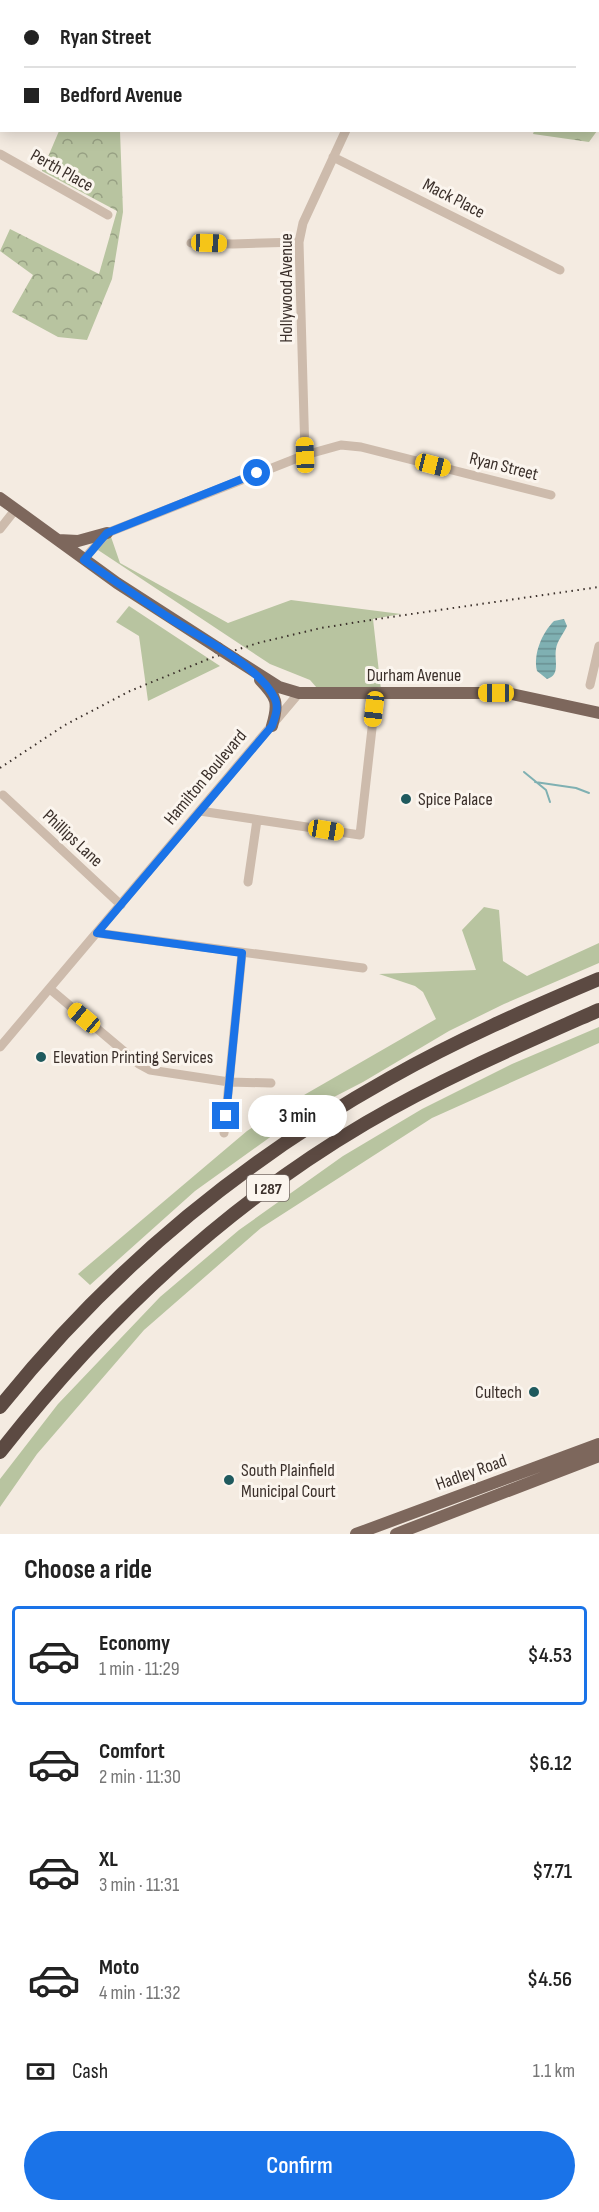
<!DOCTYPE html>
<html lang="en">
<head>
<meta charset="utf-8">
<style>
	body { margin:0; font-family:"Sofia Sans Condensed",sans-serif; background:#f2f2f2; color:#222; height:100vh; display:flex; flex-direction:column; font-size:22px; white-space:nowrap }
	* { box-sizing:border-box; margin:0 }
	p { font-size:20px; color:#767676 }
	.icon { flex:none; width:33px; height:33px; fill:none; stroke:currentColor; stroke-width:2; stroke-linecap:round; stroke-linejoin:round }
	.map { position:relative; height:1534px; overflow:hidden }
	.sheet { display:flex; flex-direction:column; background:#fff; flex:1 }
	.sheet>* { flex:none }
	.hud { position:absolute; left:0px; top:0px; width:600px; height:132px; box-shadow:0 3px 15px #0003; display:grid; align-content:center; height:132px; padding:0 24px; background:#fff }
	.end { position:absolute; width:27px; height:27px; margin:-14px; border:8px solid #1a73e8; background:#fff; box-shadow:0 0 0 3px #fff }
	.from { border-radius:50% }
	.bubble { position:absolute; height:42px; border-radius:21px; background:#fff; box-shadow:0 3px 15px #0003; font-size:20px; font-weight:600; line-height:42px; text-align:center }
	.car { position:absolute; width:18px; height:36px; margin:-18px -9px; border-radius:8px; box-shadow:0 0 4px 2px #0007; background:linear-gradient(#f5c518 24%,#345 0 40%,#f5c518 0 76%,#345 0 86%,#f5c518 0) }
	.hud b { display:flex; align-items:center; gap:21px; height:57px; font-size:22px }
	.hud b+b { border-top:2px solid #e0e0e0 }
	.hud i { width:15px; height:15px; background:#222 }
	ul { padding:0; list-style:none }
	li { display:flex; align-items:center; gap:18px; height:99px; margin:0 12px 9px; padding:0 12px; border:3px solid transparent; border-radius:6px }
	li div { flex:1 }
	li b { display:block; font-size:22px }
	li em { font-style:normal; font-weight:600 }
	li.on { border-color:#1a73e8 }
	li>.icon { width:54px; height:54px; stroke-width:1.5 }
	h2 { padding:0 24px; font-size:27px; line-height:72px }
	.pay { display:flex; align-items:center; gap:15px; height:66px; padding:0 24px; font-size:22px }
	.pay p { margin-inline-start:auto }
	.action { display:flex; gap:12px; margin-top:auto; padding:12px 24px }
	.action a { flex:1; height:69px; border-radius:36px; background:#1a73e8; color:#fff; font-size:24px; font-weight:600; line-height:69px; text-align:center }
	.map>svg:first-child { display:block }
	.green { fill:#b8c4a0 }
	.forest { fill:url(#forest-crowns) }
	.water { fill:url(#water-rules) }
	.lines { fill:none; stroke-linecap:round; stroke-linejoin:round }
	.stream { stroke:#7fb0b2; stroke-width:2 }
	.minor { stroke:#cdbbac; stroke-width:9 }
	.major { stroke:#7d675c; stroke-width:12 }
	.highway { stroke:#5c4a42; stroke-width:14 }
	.rail { stroke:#3b302b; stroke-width:2; stroke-dasharray:1.5 4.5; stroke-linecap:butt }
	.major-bridge { stroke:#7d675c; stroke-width:12 }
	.route { stroke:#1a73e8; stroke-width:8 }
	.poi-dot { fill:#1f5a5e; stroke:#fbf5ee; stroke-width:2 }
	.labels { text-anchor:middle; stroke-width:6; stroke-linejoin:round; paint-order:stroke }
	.shield { fill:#fbf5ee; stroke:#756b66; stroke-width:1.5 }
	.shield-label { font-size:16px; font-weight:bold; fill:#3b302b }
	.street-label { font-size:18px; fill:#3b302b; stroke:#fbf5ee }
	.poi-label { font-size:18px; fill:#3b302b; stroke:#fbf5ee; text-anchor:start }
</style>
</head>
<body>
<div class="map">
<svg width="599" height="1534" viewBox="0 0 599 1534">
	<defs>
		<pattern id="forest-crowns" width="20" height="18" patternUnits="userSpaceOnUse" patternTransform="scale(1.5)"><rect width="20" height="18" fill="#b8c4a0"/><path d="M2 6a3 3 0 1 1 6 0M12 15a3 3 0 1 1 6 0" fill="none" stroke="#97a083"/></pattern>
		<pattern id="water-rules" width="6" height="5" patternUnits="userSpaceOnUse" patternTransform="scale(1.5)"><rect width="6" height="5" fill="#7fb0b2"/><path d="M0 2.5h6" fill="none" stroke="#699091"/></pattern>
	</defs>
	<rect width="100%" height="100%" fill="#f4ebe1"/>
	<!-- green -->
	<path class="green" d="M110,534l10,29 108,60 63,-23 110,14 -28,5 8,71 -64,-2 -7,-8 -40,-16 -175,-116z
		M129,606l91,60 -72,35 -9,-65 -23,-14z
		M484,907l15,3 4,51 24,15 72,-33v20l-95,41 -55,27 -86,51 -58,30 -110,79 -105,94 -12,-11 169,-143 31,-21 158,-91 -13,-27 -8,-6 -36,-12 97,-4 -14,-40z
		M599,1027v16l-167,75 -171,110 -117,102 -107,124 -37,53v-28l58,-75 102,-107 79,-67 104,-74 79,-47 90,-45z"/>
	<!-- forest -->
	<path class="forest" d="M59,131h61l3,81 -11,67 -25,61 -29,-3 -46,-25 21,-37 -33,-24 10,-22 89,45 18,-63 -75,-40z
		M534,131v-1l63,1 -8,11 -56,-8z"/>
	<!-- water -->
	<path class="water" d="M564,619l3,7c-3,7 -10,15 -11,23 -2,11 5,26 -9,30l-10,-8c-4,-17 5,-38 17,-50z"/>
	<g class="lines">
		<!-- stream -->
		<path class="stream" d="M524,772l22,18 4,12
			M535,782l41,6 13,5"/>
		<!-- minor -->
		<path class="minor" d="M114,2v-2
			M410,2l1,-2
			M0,4h2
			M0,105l2,-3
			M0,154l108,61
			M333,157l227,113
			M191,243l42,1 66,-2
			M305,455l-6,-213 4,-19 43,-93
			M0,529l15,-19
			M84,559l23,-26 198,-78 36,-10 20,2 190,48
			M590,685l9,-39
			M3,795l118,110
			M200,811l160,24 16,-142
			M248,882l9,-62
			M97,933l266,35
			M50,989l89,75 11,6 79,12 42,1
			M0,1047l299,-354
			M224,1133l18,-180"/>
		<!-- major -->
		<path class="major" d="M0,498l117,85 101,65
			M58,540l20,1 29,-8
			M235,659l44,28 20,6h208l92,20
			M260,680c17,18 19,22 12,46
			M356,1534l243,-90
			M396,1534l203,-78"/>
		<!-- highway -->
		<path class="highway" d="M0,1407c107,-134 240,-245 390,-329 67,-38 138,-69 209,-99
			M0,1452c102,-130 223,-245 366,-329 75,-44 154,-78 233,-113"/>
		<!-- rail -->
		<path class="rail" d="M0,768l65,-43 65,-34 81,-33 47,-15 63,-15 56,-9 222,-32"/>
		<!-- major-bridge -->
		<path class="major-bridge" d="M218,648l17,11"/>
	</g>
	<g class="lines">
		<!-- route -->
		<path class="route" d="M226,1116l16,-163 -145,-20 175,-207c3,-9 7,-18 3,-27 -15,-33 -74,-61 -104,-80 -29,-19 -58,-39 -87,-59l23,-27 150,-60"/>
	</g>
	<!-- markers -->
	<g class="poi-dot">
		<circle cx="406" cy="799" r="6"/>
		<circle cx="41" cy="1057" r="6"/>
		<circle cx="534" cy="1392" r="6"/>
		<circle cx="229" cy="1480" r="6"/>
	</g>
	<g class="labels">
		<!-- shield labels -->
		<rect class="shield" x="247" y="1175" width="42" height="26" rx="4.5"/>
		<g class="shield-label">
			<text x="268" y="1194">I 287</text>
		</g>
		<!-- street labels -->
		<g class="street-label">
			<text transform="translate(62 170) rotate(29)" y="6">Perth Place</text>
			<text transform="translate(454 198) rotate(27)" y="6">Mack Place</text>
			<text transform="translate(286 288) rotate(-90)" y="6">Hollywood Avenue</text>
			<text transform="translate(504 466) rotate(14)" y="6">Ryan Street</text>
			<text x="414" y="681">Durham Avenue</text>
			<text transform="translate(205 777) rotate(-50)" y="6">Hamilton Boulevard</text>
			<text transform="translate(73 838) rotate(43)" y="6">Phillips Lane</text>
			<text transform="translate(471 1472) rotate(-20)" y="6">Hadley Road</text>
		</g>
		<!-- poi labels -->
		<g class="poi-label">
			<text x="418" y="805">Spice Palace</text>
			<text x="53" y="1063">Elevation Printing Services</text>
			<text x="522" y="1398" text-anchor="end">Cultech</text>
			<text x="241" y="1476">South Plainfield<tspan x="241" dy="21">Municipal Court</tspan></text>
		</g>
	</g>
</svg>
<i class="end from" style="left:257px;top:473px"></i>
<i class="end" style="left:226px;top:1116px"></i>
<div class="bubble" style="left:248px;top:1095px;width:99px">3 min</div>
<i class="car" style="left:209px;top:243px;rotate:92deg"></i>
<i class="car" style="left:305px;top:455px;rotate:358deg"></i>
<i class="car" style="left:433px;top:465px;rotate:104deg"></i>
<i class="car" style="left:496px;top:693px;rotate:270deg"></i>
<i class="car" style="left:374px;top:709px;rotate:187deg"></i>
<i class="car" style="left:326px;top:830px;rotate:99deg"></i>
<i class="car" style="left:84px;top:1018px;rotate:310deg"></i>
<div class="hud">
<b><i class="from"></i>Ryan Street</b>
<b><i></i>Bedford Avenue</b>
</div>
</div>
<section class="sheet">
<h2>Choose a ride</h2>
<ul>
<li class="on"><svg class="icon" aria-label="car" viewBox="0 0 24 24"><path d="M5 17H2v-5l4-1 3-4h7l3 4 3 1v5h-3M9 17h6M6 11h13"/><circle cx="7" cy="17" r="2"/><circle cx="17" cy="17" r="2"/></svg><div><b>Economy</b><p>1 min · 11:29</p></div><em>$4.53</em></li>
<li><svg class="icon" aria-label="car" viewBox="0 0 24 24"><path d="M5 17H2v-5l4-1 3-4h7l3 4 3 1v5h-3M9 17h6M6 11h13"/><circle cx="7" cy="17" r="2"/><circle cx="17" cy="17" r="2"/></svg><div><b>Comfort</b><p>2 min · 11:30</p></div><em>$6.12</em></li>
<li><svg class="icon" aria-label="car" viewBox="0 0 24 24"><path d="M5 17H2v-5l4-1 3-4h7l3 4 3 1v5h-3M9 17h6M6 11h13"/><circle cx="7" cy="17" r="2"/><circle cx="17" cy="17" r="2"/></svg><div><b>XL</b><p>3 min · 11:31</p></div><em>$7.71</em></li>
<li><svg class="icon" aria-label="car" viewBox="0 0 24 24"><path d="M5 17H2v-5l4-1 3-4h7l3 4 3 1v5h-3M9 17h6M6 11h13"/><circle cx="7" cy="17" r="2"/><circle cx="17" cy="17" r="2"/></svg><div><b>Moto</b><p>4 min · 11:32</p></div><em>$4.56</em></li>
</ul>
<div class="pay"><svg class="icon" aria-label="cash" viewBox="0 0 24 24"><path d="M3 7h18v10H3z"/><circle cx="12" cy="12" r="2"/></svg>Cash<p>1.1 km</p></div>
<div class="action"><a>Confirm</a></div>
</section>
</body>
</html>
